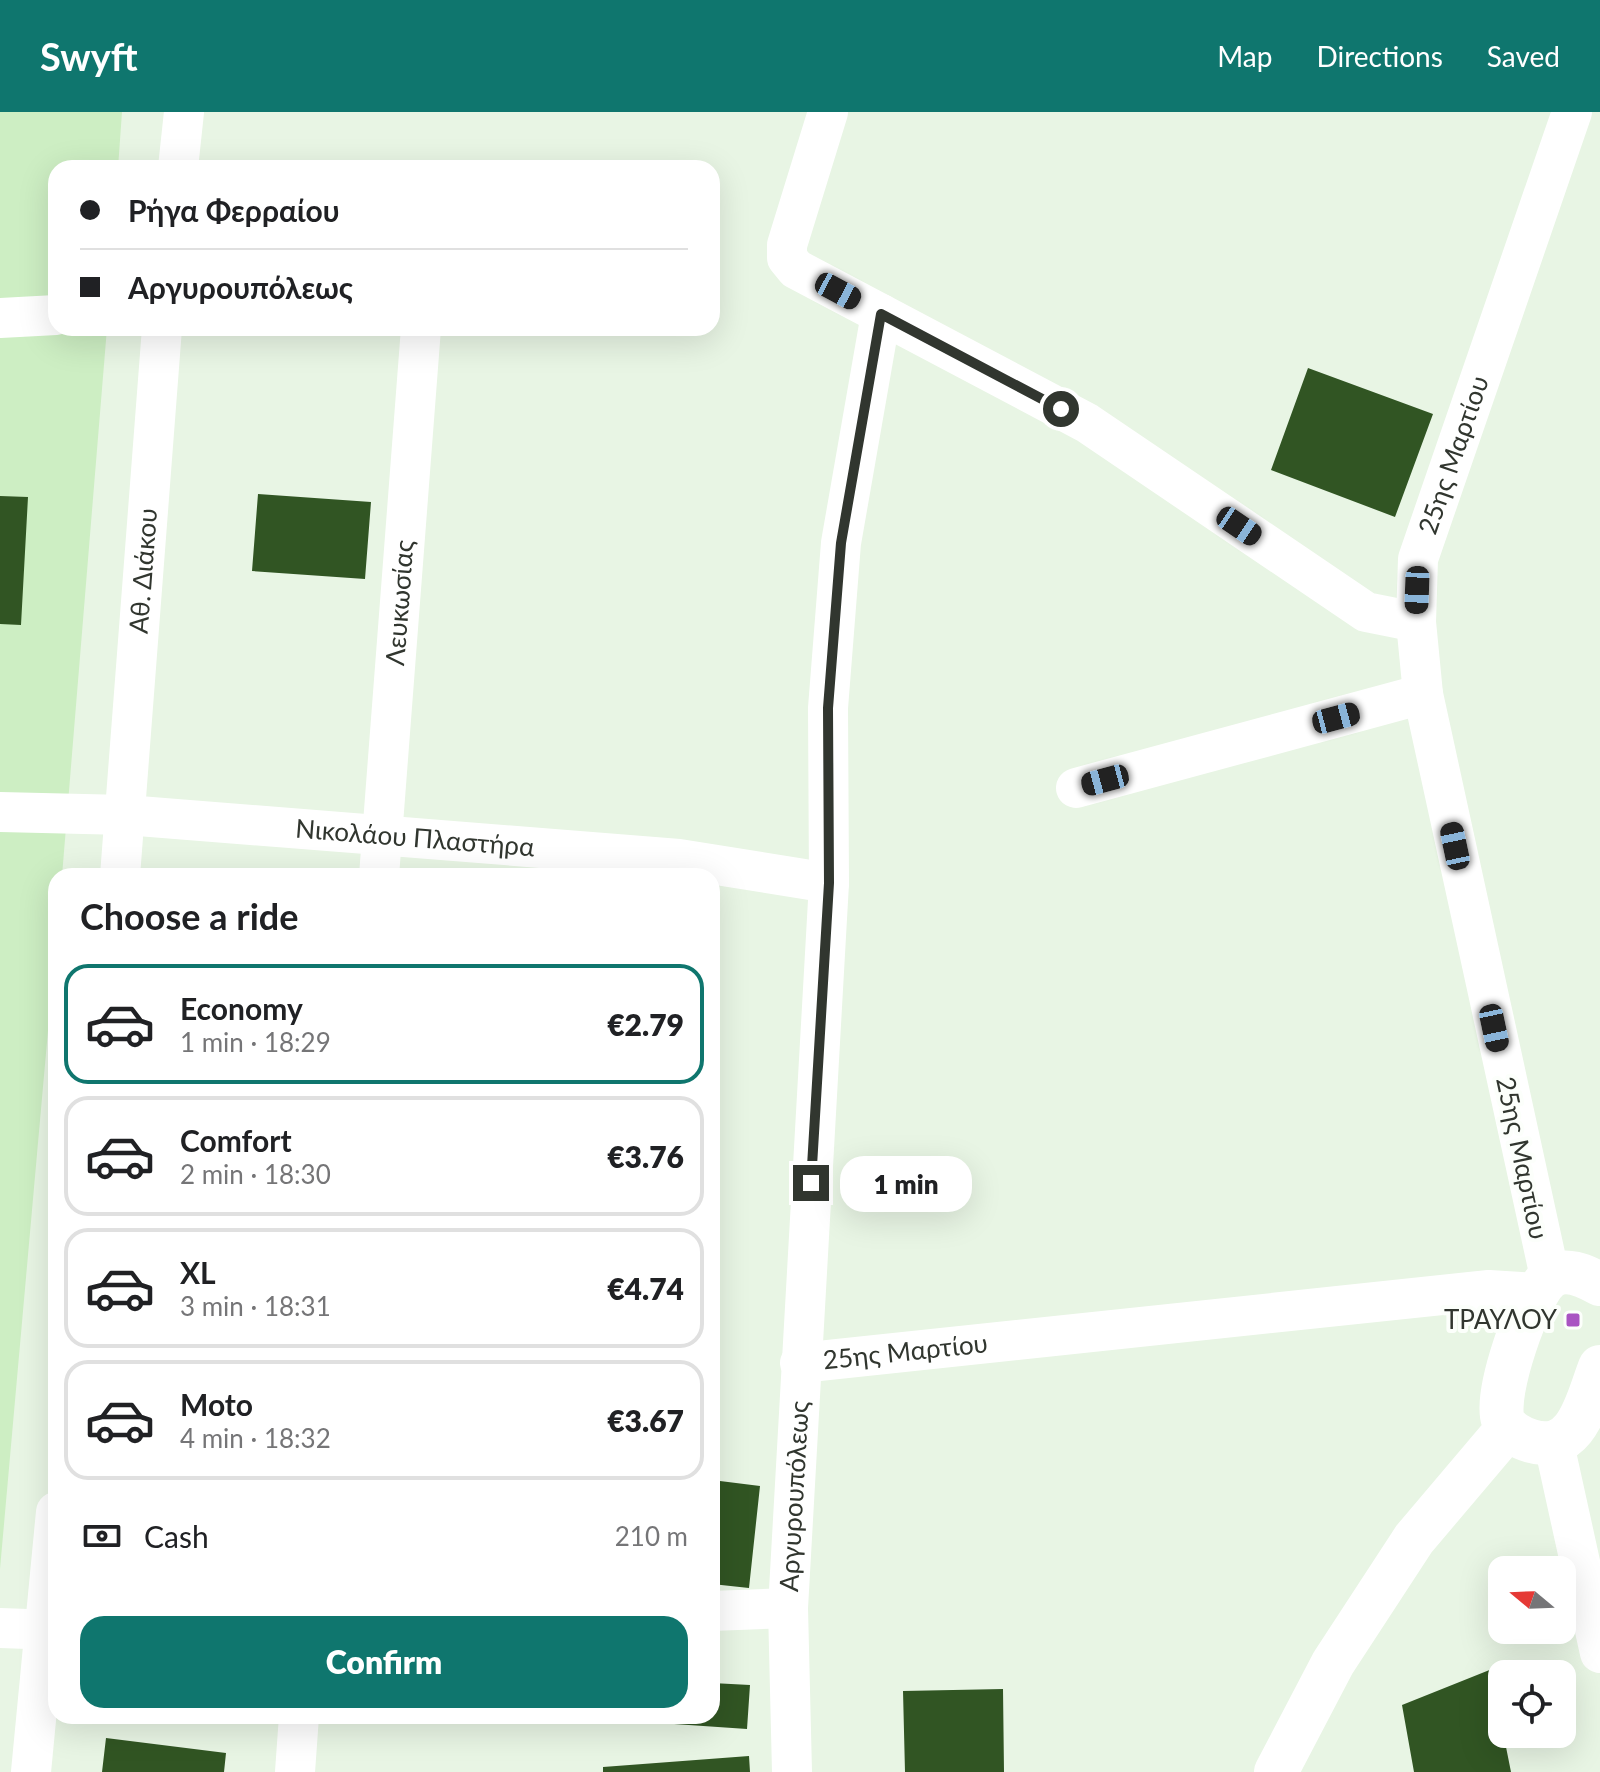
<!DOCTYPE html>
<html lang="en">
<head>
<meta charset="utf-8">
<style>
	body { margin:0; font-family:Lato,sans-serif; background:#f6f6f6; color:#202124; height:100vh; display:flex; flex-direction:column; font-size:30px; white-space:nowrap }
	* { box-sizing:border-box; margin:0 }
	p { font-size:26px; color:#757577 }
	.icon { flex:none; width:44px; height:44px; fill:none; stroke:currentColor; stroke-width:2; stroke-linecap:round; stroke-linejoin:round }
	.map { position:relative; flex:1; overflow:hidden }
	.sheet { position:absolute; left:48px; top:756px; width:672px; height:856px; display:flex; flex-direction:column; background:#fff; border-radius:24px; box-shadow:0 8px 32px #0002 }
	.sheet>* { flex:none }
	.guide { position:absolute; left:48px; top:48px; width:672px; height:176px; border-radius:24px; box-shadow:0 8px 32px #0002; display:grid; align-content:center; height:176px; padding:0 32px; background:#fff }
	.needle { width:52px; rotate:289deg }
	.tools { position:absolute; left:1488px; top:1444px; display:grid; gap:16px }
	.tools a { display:grid; place-items:center; width:88px; height:88px; border-radius:16px; background:#fff; box-shadow:0 8px 32px #0002; font-size:40px }
	.end { position:absolute; width:36px; height:36px; margin:-18px; border:10px solid #31362f; background:#fff; box-shadow:0 0 0 4px #fff }
	.from { border-radius:50% }
	.bubble { position:absolute; height:56px; border-radius:24px; background:#fff; box-shadow:0 8px 32px #0002; font-size:26px; font-weight:800; line-height:56px; text-align:center }
	.car { position:absolute; width:24px; height:48px; margin:-24px -12px; border-radius:10px; box-shadow:0 0 6px 2px #0007; background:linear-gradient(#222 24%,#8ab4d8 0 40%,#222 0 76%,#8ab4d8 0 86%,#222 0) }
	.guide b { display:flex; align-items:center; gap:28px; height:76px; font-size:30px }
	.guide b+b { border-top:2px solid #e0e0e0 }
	.guide i { width:20px; height:20px; background:#202124 }
	ul { padding:0; list-style:none }
	li { display:flex; align-items:center; gap:24px; height:120px; margin:0 16px 12px; padding:0 16px; border:4px solid #e0e0e0; border-radius:24px }
	li div { flex:1 }
	li b { display:block; font-size:30px }
	li em { font-style:normal; font-weight:800 }
	li.current { border-color:#0f766e }
	li>.icon { width:72px; height:72px; stroke-width:1.5 }
	h2 { padding:0 32px; font-size:36px; line-height:96px }
	.pay { display:flex; align-items:center; gap:20px; height:88px; padding:0 32px; font-size:30px }
	.pay p { margin-inline-start:auto }
	.primary-button { display:flex; gap:16px; margin-top:auto; padding:16px 32px }
	.primary-button a { flex:1; height:92px; border-radius:24px; background:#0f766e; color:#fff; font-size:32px; font-weight:800; line-height:92px; text-align:center }
	header { display:flex; align-items:center; gap:48px; box-sizing:border-box; height:112px; padding:0 40px; background:#0f766e; color:#fff }
	header strong { font-size:38px }
	nav { display:flex; gap:44px; margin-inline-start:auto; font-size:28px }
	.map>svg:first-child { display:block }
	.green { fill:#cdeec3 }
	.building { fill:#315523 }
	.lines { fill:none; stroke-linecap:round; stroke-linejoin:round }
	.street { stroke:#fff; stroke-width:40 }
	.secondary { stroke:#fff; stroke-width:44 }
	.route { stroke:#31362f; stroke-width:10 }
	.poi-dot { fill:#a954c2; stroke:#fcfffb; stroke-width:3 }
	.labels { text-anchor:middle; stroke-width:8; stroke-linejoin:round; paint-order:stroke }
	.street-label { font-size:26px; fill:#31362f; stroke:#fcfffb }
	.poi-label { font-size:26px; fill:#31362f; stroke:#fcfffb; text-anchor:end }
</style>
</head>
<body>
<header>
<strong>Swyft</strong>
<nav><a>Map</a><a>Directions</a><a>Saved</a></nav>
</header>
<div class="map">
<svg width="1600" height="1660" viewBox="0 0 1600 1660">
	<rect width="100%" height="100%" fill="#e8f5e4"/>
	<!-- green -->
	<path class="green" d="M0,0h122l-4,56h-62v160h51l-45,548h-6v65l-56,628z"/>
	<!-- building -->
	<path class="building" d="M1308,256l125,46 -38,103 -124,-47z
		M258,382l113,8 -6,77 -113,-8z
		M0,384l28,1 -7,128 -21,-1z
		M712,1368l48,6 -11,102 -37,-4z
		M1512,1549l4,13h-14v9l-8,4 17,85h-97l-12,-67z
		M712,1571l38,2 -3,44 -102,-7v-6h67z
		M1003,1577l1,83h-99l-2,-81z
		M106,1626l120,15 -2,19h-122z
		M749,1644l1,16h-147v-5z"/>
	<g class="lines">
		<!-- street -->
		<g class="street">
			<path d="M828,0l-41,133v13l9,11 291,154 279,189 50,10"/>
			<path d="M178,56l6,-56"/>
			<path d="M0,206l56,-3"/>
			<path d="M1076,676l347,-94"/>
			<path id="s1" d="M0,700l126,3 553,44 150,24"/>
			<path id="s2" d="M120,764l42,-548"/>
			<path id="s3" d="M379,764l42,-548"/>
			<path id="s4" d="M1550,1165l-127,-583 -7,-72 2,-63 154,-447"/>
			<path id="s5" d="M800,1251l689,-73 47,3"/>
			<path d="M1554,1332l46,209"/>
			<path d="M712,1499l76,-3"/>
			<path d="M0,1516l56,2"/>
			<path d="M31,1660l25,-260"/>
			<path d="M295,1660l4,-56"/>
			<path id="s6" d="M792,1660l-4,-164 41,-725 -1,-175 13,-165 40,-229"/>
		</g>
		<!-- secondary -->
		<path class="secondary" d="M1600,1172c-15,-8 -36,-18 -51,-6 -21,17 -55,117 -46,142 4,11 18,18 28,21 47,14 56,-41 69,-74
			M1276,1660l57,-109 81,-124 94,-111"/>
	</g>
	<g class="lines">
		<!-- route -->
		<path class="route" d="M811,1071l18,-300 -1,-175 13,-165 40,-229 180,95"/>
	</g>
	<!-- markers -->
	<rect class="poi-dot" x="1565" y="1200" width="16" height="16" rx="4"/>
	<g class="labels">
		<!-- street labels -->
		<g class="street-label">
			<text dy="9" stroke="none"><textPath href="#s4" startOffset="842">25ης Μαρτίου</textPath></text>
			<text dy="9" stroke="none"><textPath href="#s2" startOffset="306">Αθ. Διάκου</textPath></text>
			<text dy="9" stroke="none"><textPath href="#s3" startOffset="274">Λευκωσίας</textPath></text>
			<text dy="9" stroke="none"><textPath href="#s1" startOffset="416">Νικολάου Πλαστήρα</textPath></text>
			<text transform="translate(1522 1046) rotate(78)" y="9">25ης Μαρτίου</text>
			<text dy="9" stroke="none"><textPath href="#s5" startOffset="106">25ης Μαρτίου</textPath></text>
			<text dy="9" stroke="none"><textPath href="#s6" startOffset="276">Αργυρουπόλεως</textPath></text>
		</g>
		<!-- poi labels -->
		<g class="poi-label">
			<text x="1557" y="1217">ΤΡΑΥΛΟΥ</text>
		</g>
	</g>
</svg>
<div class="tools">
<a><svg class="needle" viewBox="-14 -14 28 28"><path d="M0-13l5 13h-10z" fill="#e53935"/><path d="M0 13l5-13h-10z" fill="#757577"/></svg></a>
<a><svg class="icon" aria-label="locate" viewBox="0 0 24 24"><circle cx="12" cy="12" r="6"/><path d="M12 2v4M12 18v4M2 12h4M18 12h4"/></svg></a>
</div>
<i class="end from" style="left:1061px;top:297px"></i>
<i class="end" style="left:811px;top:1071px"></i>
<div class="bubble" style="left:840px;top:1044px;width:132px">1 min</div>
<i class="car" style="left:838px;top:179px;rotate:118deg"></i>
<i class="car" style="left:1239px;top:414px;rotate:124deg"></i>
<i class="car" style="left:1417px;top:478px;rotate:182deg"></i>
<i class="car" style="left:1336px;top:606px;rotate:75deg"></i>
<i class="car" style="left:1105px;top:668px;rotate:255deg"></i>
<i class="car" style="left:1455px;top:734px;rotate:348deg"></i>
<i class="car" style="left:1494px;top:916px;rotate:168deg"></i>
<div class="guide">
<b><i class="from"></i>Ρήγα Φερραίου</b>
<b><i></i>Αργυρουπόλεως</b>
</div>
<section class="sheet">
<h2>Choose a ride</h2>
<ul>
<li class="current"><svg class="icon" aria-label="car" viewBox="0 0 24 24"><path d="M5 17H2v-5l4-1 3-4h7l3 4 3 1v5h-3M9 17h6M6 11h13"/><circle cx="7" cy="17" r="2"/><circle cx="17" cy="17" r="2"/></svg><div><b>Economy</b><p>1 min · 18:29</p></div><em>€2.79</em></li>
<li><svg class="icon" aria-label="car" viewBox="0 0 24 24"><path d="M5 17H2v-5l4-1 3-4h7l3 4 3 1v5h-3M9 17h6M6 11h13"/><circle cx="7" cy="17" r="2"/><circle cx="17" cy="17" r="2"/></svg><div><b>Comfort</b><p>2 min · 18:30</p></div><em>€3.76</em></li>
<li><svg class="icon" aria-label="car" viewBox="0 0 24 24"><path d="M5 17H2v-5l4-1 3-4h7l3 4 3 1v5h-3M9 17h6M6 11h13"/><circle cx="7" cy="17" r="2"/><circle cx="17" cy="17" r="2"/></svg><div><b>XL</b><p>3 min · 18:31</p></div><em>€4.74</em></li>
<li><svg class="icon" aria-label="car" viewBox="0 0 24 24"><path d="M5 17H2v-5l4-1 3-4h7l3 4 3 1v5h-3M9 17h6M6 11h13"/><circle cx="7" cy="17" r="2"/><circle cx="17" cy="17" r="2"/></svg><div><b>Moto</b><p>4 min · 18:32</p></div><em>€3.67</em></li>
</ul>
<div class="pay"><svg class="icon" aria-label="cash" viewBox="0 0 24 24"><path d="M3 7h18v10H3z"/><circle cx="12" cy="12" r="2"/></svg>Cash<p>210 m</p></div>
<div class="primary-button"><a>Confirm</a></div>
</section>
</div>
</body>
</html>
